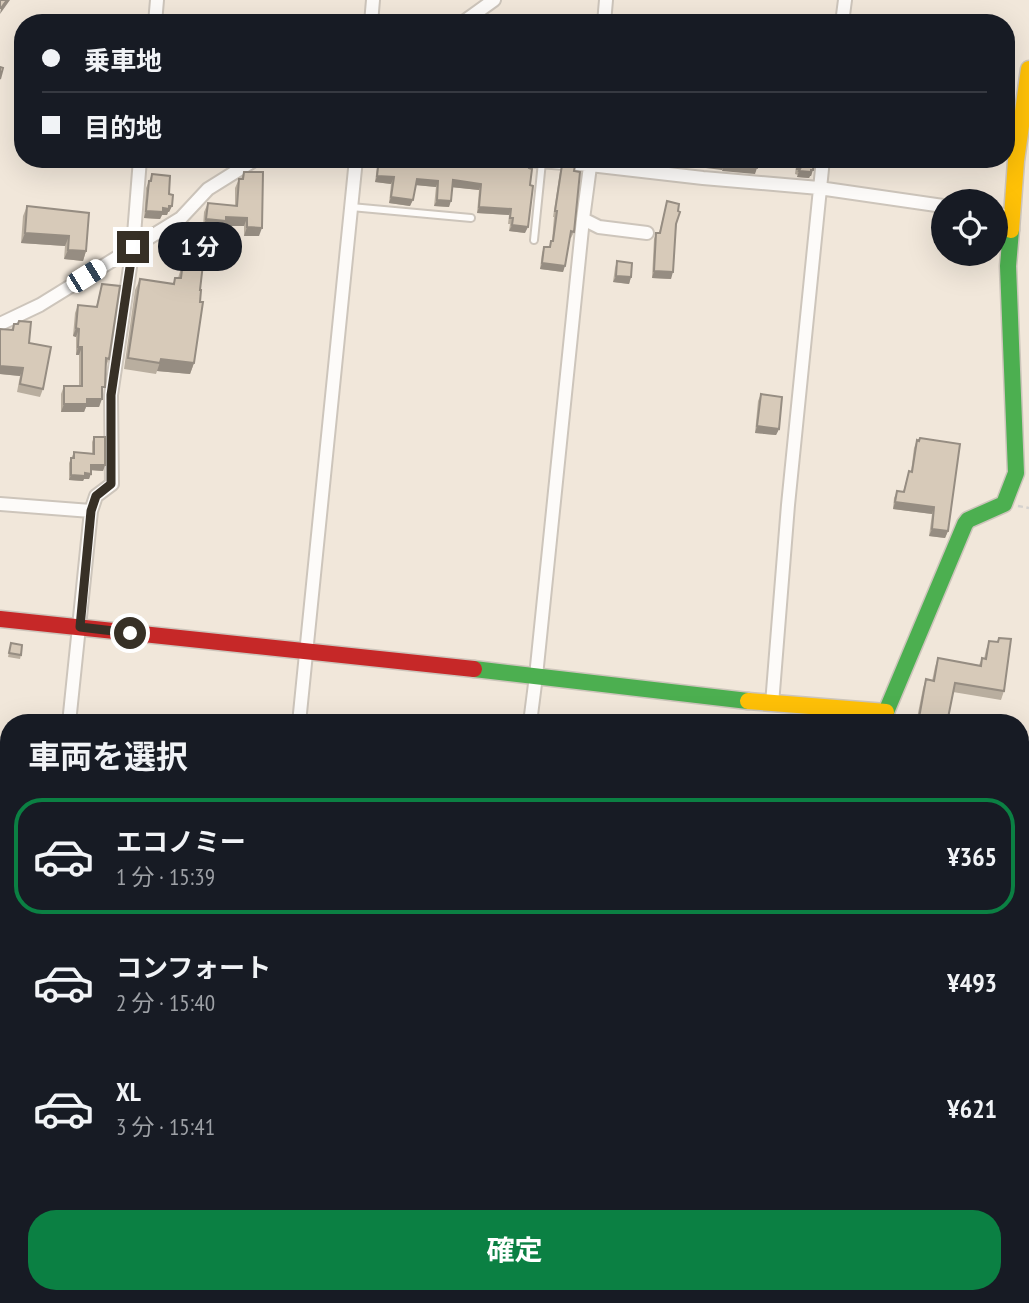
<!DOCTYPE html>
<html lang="ja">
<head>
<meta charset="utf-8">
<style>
	body { margin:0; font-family:"PT Sans Narrow","Noto Sans JP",sans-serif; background:#242831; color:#f1f3f6; height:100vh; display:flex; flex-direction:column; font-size:26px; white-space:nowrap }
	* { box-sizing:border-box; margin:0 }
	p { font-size:23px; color:#9ea1a6 }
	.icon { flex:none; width:38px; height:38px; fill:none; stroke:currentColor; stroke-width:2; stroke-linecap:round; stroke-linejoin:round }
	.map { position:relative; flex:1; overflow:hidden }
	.drawer { position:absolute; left:0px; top:714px; width:1029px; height:590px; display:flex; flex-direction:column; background:#171b24; border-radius:28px 28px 0 0; box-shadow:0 7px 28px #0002 }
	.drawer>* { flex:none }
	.top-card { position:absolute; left:14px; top:14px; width:1001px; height:154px; border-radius:28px; box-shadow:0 7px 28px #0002; display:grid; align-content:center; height:154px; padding:0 28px; background:#171b24 }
	.buttons { position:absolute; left:931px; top:189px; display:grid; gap:14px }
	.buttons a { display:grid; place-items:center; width:77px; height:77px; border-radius:50%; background:#171b24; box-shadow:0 7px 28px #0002; font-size:35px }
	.end { position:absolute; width:32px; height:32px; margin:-16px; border:9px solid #373026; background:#fff; box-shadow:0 0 0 4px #fff }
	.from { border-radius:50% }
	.bubble { position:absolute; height:49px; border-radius:24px; background:#171b24; box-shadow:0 7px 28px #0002; font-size:23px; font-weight:700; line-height:49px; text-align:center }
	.car { position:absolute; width:21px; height:42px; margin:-21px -10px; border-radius:9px; box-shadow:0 0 5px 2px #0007; background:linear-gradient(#fff 24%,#345 0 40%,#fff 0 76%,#345 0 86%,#fff 0) }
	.top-card b { display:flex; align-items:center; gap:24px; height:66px; font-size:26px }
	.top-card b+b { border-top:2px solid #363941 }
	.top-card i { width:18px; height:18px; background:#f1f3f6 }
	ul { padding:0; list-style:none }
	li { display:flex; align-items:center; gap:21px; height:116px; margin:0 14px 10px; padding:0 14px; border:4px solid transparent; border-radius:28px }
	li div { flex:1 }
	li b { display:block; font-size:26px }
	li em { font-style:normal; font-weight:700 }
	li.on { border-color:#0b8043 }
	li>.icon { width:63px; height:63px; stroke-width:1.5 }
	h2 { padding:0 28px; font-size:32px; line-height:84px }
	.action { display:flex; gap:14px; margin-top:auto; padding:14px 28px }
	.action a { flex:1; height:80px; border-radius:28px; background:#0b8043; color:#fff; font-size:28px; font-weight:700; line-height:80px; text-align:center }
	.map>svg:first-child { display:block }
	.green { fill:#bbdac0 }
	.forest { fill:#b6d6bc }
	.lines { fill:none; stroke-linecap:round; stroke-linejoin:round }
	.lane-casing { stroke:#cdc5bb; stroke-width:10 }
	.street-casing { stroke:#cdc5bb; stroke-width:16 }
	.fast-casing { stroke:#cdc5bb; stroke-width:19 }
	.slow-casing { stroke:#cdc5bb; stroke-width:19 }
	.jam-casing { stroke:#cdc5bb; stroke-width:19 }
	.path { stroke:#d5d2ce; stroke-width:2.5; stroke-dasharray:5 3.5; stroke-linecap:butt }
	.lane { stroke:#fdfbf9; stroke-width:6 }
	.street { stroke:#fdfbf9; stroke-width:12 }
	.fast { stroke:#4caf50; stroke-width:16 }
	.slow { stroke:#ffc107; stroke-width:16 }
	.jam { stroke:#c62828; stroke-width:16 }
	.wall { fill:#b9ae9f }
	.shaded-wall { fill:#968d82 }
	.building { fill:#d7cab9; stroke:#968d82; stroke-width:2 }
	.route { stroke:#373026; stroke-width:9 }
</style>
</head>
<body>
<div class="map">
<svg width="1029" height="1303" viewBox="0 0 1029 1303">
	<rect width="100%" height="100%" fill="#f1e7da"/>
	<!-- green -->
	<path class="green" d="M1020,998h9v43l-9,-2z"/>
	<!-- forest -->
	<path class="forest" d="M1029,817v51l-9,-2v-48z
		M9,1137v158h1011v-157h9v165h-1029v-157z"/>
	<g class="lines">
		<!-- lane casing -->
		<g class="lane-casing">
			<path id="lane" d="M351,207l120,11
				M534,240l8,-78"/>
		</g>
		<!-- street casing -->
		<g class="street-casing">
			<path id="street" d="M155,23l2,-23
				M371,23l2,-23
				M462,23l32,-23
				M604,23l2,-23
				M842,23l3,-23
				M514,159l76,6 113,13 116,10 124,18
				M996,214l16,2
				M583,219l16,8 48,6
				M0,324l40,-19 141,-87 27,-29 48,-30
				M0,504l91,7
				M772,704l16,-199 35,-346
				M69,723l22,-212 5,-15 16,-12 -1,-89 22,-148 7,-88
				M299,723l57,-564
				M530,723l6,-47 47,-457 8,-60
				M0,853l9,1
				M0,1113l9,-8"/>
		</g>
		<!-- fast casing -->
		<g class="fast-casing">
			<path id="fast" d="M474,669l274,32
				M885,722l1,-10 79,-188 3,-4 36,-16 12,-31 -8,-207 3,-36"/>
		</g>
		<!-- slow casing -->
		<g class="slow-casing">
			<path id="slow" d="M1011,230l5,-69 13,-92
				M748,701l138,11"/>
		</g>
		<!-- jam casing -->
		<g class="jam-casing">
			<path id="jam" d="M0,619l474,50"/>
		</g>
		<!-- path -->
		<path class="path" d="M1018,506l11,2"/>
		<!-- lane -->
		<use href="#lane" class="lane"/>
		<!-- street -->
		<use href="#street" class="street"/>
		<!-- fast -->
		<use href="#fast" class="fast"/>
		<!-- slow -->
		<use href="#slow" class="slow"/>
		<!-- jam -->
		<use href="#jam" class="jam"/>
	</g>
	<!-- wall -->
	<path class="wall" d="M378,159l39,1v-1h42l55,6 2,-4 9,72 -16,-2 1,-7h-2l1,-9 -32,-2 2,-23 -27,-3 -3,20 -15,-1 2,-19 -20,-2 -6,21 -21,-3 2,-19 -16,-2z
		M797,159h17l-3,17h-1l-1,2 -12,-1 1,-2 -3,-1z
		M562,165l12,67 -3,6h-1l-7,34 -23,-3 2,-16 2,-6h5l3,-6 2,-24h-1l7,-46z
		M244,172l15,64h-15v-10h-20l-2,3 -19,-2 1,-15 4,-9 27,3v-18l4,-9h2z
		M152,174l17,20 3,12 -3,6h-1l-1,3h-5l-2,4 -16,-1 2,-30z
		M667,201l11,10 -7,68 -19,-1 2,-39 2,-6h3z
		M27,206l59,45 -3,10 -19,-2 1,-13 -44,-3 2,-27z
		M617,261l14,16 -2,7 -16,-2 2,-14z
		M183,262l17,28 -6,73 -4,11 -33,-3 -1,3 -32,-5 11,-79 5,-11 33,5 2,-6h3z
		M102,284l7,75 -3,7 -4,29 -3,12h-13l-2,5h-23v-18l3,-8h15v-31h-3v-18l-3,-1 2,-23 3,-8 18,2z
		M19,321l10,22 14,46 -3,8 -23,-5 3,-16 -20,-2v-45l11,1 3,-6h4z
		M761,394l18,35 -3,6 -21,-2 3,-32z
		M94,437l11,28 -2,6 -12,-1 -2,9h-5l-1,2 -14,-1v-17l5,-11 18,1v-11z
		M920,438l28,93 -3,7 -16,-2 3,-22 -39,-5 1,-11 3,-7 6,1 6,-21 2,1 3,-24 3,-8 2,1z
		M999,638l5,53 -3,9 -48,-8 -6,31h-31l7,-35 3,-9 6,2 3,-14 3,-9 41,7 3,-7 2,1 2,-9 3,-9 8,1z
		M11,643l10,12 -1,4 -12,-2z
		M1023,892l6,1v80h-3l-2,6 -4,-1v-78z"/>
	<!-- shaded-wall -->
	<path class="shaded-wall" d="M7,0h3l-10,14 1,-6z
		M757,159h16l-1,4 -15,-2z
		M700,161l25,3 -3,6 -24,-3z
		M724,165l33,3 -2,6 -33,-3z
		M813,170l-2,6h-1l-1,2 -12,-1 2,-6z
		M377,176l17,1 -3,7 -16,-2z
		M417,179l21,2 -2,6 -21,-2z
		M453,180l28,4 -2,6 -29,-3z
		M391,197l22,3 -3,6 -21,-3z
		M437,200l14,1 -2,6 -15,-1z
		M169,206h3l-3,6h-1l-1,3h-5l-2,4 -16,-1 2,-7 17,-3z
		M479,207l32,2 -2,6 -32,-2z
		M226,217l21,1 -3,8h-20l-2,3 -19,-2 3,-8z
		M512,225l16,2 -3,6 -16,-2z
		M247,227l15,1 -3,8h-15z
		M25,233l44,3 -4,10 -44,-3z
		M68,250l18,1 -3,10 -19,-2z
		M542,263l23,3 -2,6 -23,-3z
		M654,271l19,1 -2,7 -19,-1z
		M616,276l15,1 -2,7 -16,-2z
		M76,328l3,1 -3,8 -3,-1z
		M78,347h4l-3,8h-3z
		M161,359l33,4 -4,11 -33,-3z
		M0,366l23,2 -3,8 -20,-2z
		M87,399h15l-3,8h-13l-2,5h-23l3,-8z
		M757,426l22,3 -3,6 -21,-2z
		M91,465h14l-2,6 -14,-1z
		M85,473l6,1 -2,5h-5l-1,2 -14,-1 2,-5z
		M895,502l39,5 -2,7 -39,-5z
		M932,529l16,2 -3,7 -16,-2z"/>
	<!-- building -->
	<path class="building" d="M0,0h7l-6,8h-1z
		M0,67l3,1 -3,11z
		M379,159l39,1v-1h41l56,6 1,-4 14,2 -1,5 3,1 -2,16 3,1 -5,41 -16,-2 1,-7h-3l1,-9 -32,-2 2,-23 -28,-4 -2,21 -14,-1 1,-19 -21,-2 -4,21 -22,-3 3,-20 -17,-1z
		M700,159h58l-1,9 -33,-3 1,-1 -25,-3z
		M798,159h16l-1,11h-2v2l-12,-1 1,-2h-3z
		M562,165l13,1 -1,5 6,1 -6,60 -3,-1 -6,35 -23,-3 2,-16h6l1,-6h2l4,-30h-2z
		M244,172h19l-1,56 -15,-1v-9l-21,-1v4l-20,-2 2,-16 29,3 2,-27h4z
		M152,174l18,2 -1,18 4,1 -1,11h-3v3l-6,-1v4l-17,-1 3,-30h2z
		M667,201l12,3 -1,7 2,1 -4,12 -3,48 -19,-1 2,-38h4z
		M27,206l62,7 -3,38 -18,-1 1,-14 -44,-3z
		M617,261l15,2 -1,14 -15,-1z
		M183,262l20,2 -3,26h1l-1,12h3l-9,61 -33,-4 -1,4 -32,-5 12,-79 34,5 1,-6h6z
		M102,284l18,2 -11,73 -3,-1 -1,29h-3v12h-15v5h-23v-18h18v-39h-4l1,-18 -3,-1 2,-23 19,2z
		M19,321l12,1 -2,21 22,4 -8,42 -23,-5 3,-16 -23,-2v-37l13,1 1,-6h4z
		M761,394l21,3 -3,32 -22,-3z
		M94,437h11v28h-14v9l-6,-1v3l-14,-1v-17h3v-6l20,2z
		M920,438l40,6 -12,87 -16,-2 2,-22 -39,-5 2,-11 7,1 5,-21 3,1 5,-32 2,1z
		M999,638l12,1 -7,52 -49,-8 -8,40 -28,-5 7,-39 8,2 4,-23 43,8 1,-8 4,1 3,-18 9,1z
		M11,643l11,2 -1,10 -12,-2z
		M1023,892l6,1v72l-1,4 -8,-2v-62z"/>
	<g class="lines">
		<!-- route -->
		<path class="route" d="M130,633l-50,-6 11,-116 5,-15 15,-12v-89l22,-148"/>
	</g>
</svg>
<div class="buttons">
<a><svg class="icon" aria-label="locate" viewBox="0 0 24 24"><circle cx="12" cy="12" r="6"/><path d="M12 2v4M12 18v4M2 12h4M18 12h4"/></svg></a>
</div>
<i class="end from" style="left:130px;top:633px"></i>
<i class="end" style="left:133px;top:247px"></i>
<div class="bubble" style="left:158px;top:222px;width:84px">1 分</div>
<i class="car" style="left:86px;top:276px;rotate:58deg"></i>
<div class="top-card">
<b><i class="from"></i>乗車地</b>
<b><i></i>目的地</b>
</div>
<section class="drawer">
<h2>車両を選択</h2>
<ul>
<li class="on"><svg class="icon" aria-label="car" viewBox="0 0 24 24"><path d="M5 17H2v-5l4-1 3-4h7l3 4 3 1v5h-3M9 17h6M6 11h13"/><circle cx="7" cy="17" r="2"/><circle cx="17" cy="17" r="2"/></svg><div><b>エコノミー</b><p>1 分 · 15:39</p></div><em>¥365</em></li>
<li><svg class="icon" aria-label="car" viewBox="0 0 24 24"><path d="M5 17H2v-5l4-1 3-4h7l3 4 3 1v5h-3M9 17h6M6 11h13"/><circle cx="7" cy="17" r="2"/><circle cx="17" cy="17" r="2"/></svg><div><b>コンフォート</b><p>2 分 · 15:40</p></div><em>¥493</em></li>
<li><svg class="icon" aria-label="car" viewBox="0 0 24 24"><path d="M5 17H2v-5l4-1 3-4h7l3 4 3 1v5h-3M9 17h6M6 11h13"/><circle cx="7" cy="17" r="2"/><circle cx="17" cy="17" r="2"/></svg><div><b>XL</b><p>3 分 · 15:41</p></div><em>¥621</em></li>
</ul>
<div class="action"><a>確定</a></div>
</section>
</div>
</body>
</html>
